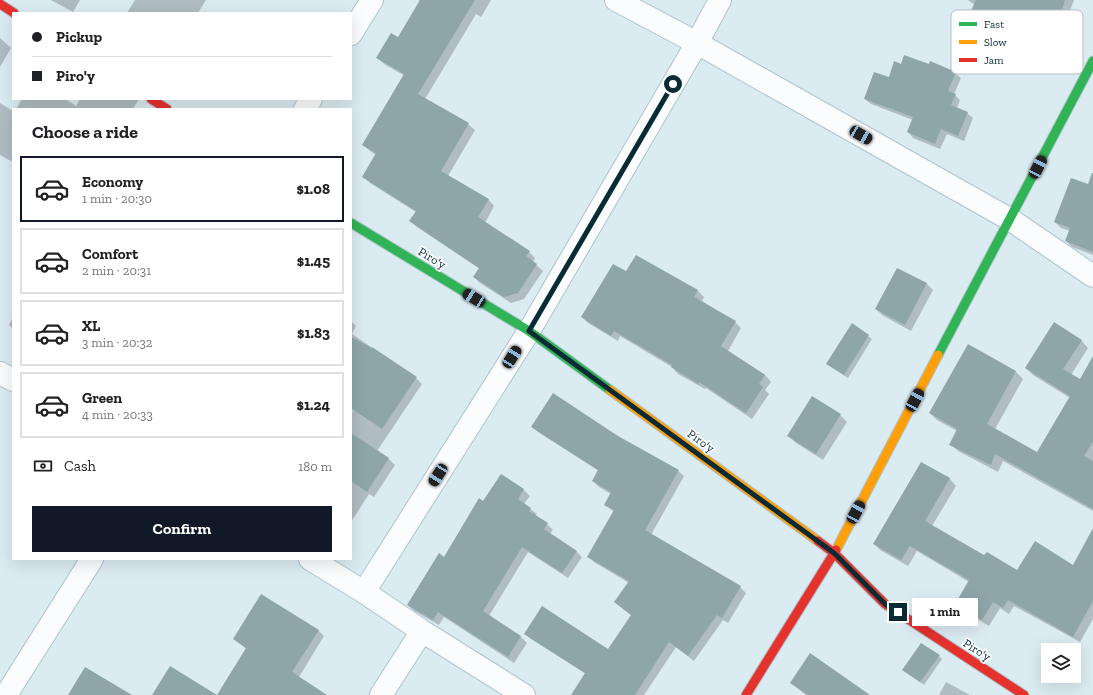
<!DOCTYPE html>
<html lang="en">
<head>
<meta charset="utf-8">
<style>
	body { margin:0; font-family:"Zilla Slab",serif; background:#f6f6f6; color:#202124; height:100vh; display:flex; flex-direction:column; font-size:15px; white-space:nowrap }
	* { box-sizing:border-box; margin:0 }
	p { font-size:13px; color:#757577 }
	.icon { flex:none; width:22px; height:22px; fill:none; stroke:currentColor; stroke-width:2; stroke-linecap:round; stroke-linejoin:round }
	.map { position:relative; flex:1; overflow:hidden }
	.sheet { position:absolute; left:12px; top:108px; width:340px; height:452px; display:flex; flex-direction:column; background:#fff; border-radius:0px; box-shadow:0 4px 16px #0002 }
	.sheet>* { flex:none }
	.banner { position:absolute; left:12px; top:12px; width:340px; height:88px; border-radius:0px; box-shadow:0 4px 16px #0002; display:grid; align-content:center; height:88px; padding:0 20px; background:#fff }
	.fabs { position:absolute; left:1041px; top:643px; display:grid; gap:8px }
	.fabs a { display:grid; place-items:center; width:40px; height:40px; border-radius:0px; background:#fff; box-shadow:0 4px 16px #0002; font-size:20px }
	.end { position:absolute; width:18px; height:18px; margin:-9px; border:5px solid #082b36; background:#fff; box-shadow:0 0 0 2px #fff }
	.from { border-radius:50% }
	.bubble { position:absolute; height:28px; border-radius:0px; background:#fff; box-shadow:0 4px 16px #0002; font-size:13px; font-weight:700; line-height:28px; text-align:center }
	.car { position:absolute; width:12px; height:24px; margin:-12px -6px; border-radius:5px; box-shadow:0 0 3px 1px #0007; background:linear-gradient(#222 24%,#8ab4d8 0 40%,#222 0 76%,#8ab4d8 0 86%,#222 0) }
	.banner b { display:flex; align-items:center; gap:14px; height:38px; font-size:15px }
	.banner b+b { border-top:1px solid #e0e0e0 }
	.banner i { width:10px; height:10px; background:#202124 }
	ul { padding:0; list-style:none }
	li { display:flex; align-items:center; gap:12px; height:66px; margin:0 8px 6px; padding:0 12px; border:2px solid #e0e0e0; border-radius:0px }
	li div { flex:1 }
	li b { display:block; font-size:15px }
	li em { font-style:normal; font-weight:700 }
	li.on { border-color:#111827 }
	li>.icon { width:36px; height:36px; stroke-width:1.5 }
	h2 { padding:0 20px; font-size:18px; line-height:48px }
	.pay { display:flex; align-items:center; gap:10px; height:44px; padding:0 20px; font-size:15px }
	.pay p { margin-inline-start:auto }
	.cta { display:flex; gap:8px; margin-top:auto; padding:8px 20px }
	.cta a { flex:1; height:46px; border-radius:0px; background:#111827; color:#fff; font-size:16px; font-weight:700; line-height:46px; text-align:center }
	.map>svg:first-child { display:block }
	.shadow { fill:#0003 }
	.building { fill:#8ea6aa }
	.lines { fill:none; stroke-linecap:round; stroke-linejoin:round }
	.street-casing { stroke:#aec4cd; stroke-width:24 }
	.fast-casing { stroke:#aec4cd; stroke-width:11 }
	.slow-casing { stroke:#aec4cd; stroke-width:11 }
	.jam-casing { stroke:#aec4cd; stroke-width:11 }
	.street { stroke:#fafcfd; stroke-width:22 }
	.fast { stroke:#30b455; stroke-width:9 }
	.slow { stroke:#ff9f0a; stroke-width:9 }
	.jam { stroke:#e5322d; stroke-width:9 }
	.route { stroke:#082b36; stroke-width:5 }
	.labels { text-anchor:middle; stroke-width:3.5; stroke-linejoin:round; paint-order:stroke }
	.street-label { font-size:12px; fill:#082b36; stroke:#fff }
	.key { fill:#fff; stroke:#b5bfc3; stroke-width:1 }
	.key-label { font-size:11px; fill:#082b36 }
</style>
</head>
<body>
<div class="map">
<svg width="1093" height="695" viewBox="0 0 1093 695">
	<rect width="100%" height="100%" fill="#dbebf2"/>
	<!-- shadow -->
	<path class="shadow" d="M51,0h29l-7,12z
		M135,0h71l-8,13h-71z
		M419,0h72l-10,17 -5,-3 -51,85 43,25 7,6 -27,46 40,23 6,7 -9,17 44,29 6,6 -2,4 10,9 -19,28 -13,4 -31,-20 -6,-6 6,-8 -63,-42 -6,-6 5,-9 -46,-29 -6,-6 12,-22 -6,-4 -7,-6 42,-69 -21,-12 -7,-7 21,-18 22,-37z
		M968,0h106l-5,13 7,3 7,7 -10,27 -27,-10 -5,13 -33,-12 -9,20 -33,-15 -6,-7 15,-34z
		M0,38l11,10 -11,19z
		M902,65l53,8 6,5 -7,16 6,6 -3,8 10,5 6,5 -9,23 -17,-7 -7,15 -27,-11 -5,-6 5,-12 -42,-16 -6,-5 24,-20z
		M22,99h43l11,7 4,-7h59l-6,10h-117z
		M0,103l13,8v51l-13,-7z
		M1093,188v67l-21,-8 -6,-6 4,-10 -9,-3 -6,-6z
		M636,256l62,35 6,6 -2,4 33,21 6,6 -13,23 37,24 6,7 -6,8 4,4 -17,25 -46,-31 -1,1 -27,-15 -6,-7 -52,-31 -2,5 -30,-18 -6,-6 44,-44z
		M897,269l30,15 6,6 -22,41 -29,-16 -6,-6z
		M13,317v12l-4,-4z
		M351,321l5,5 -4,8 64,44 6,6 -45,67 12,8 6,6 -21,32 -5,-3 -18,28v-108l2,-3 -2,-2z
		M852,325l20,14 -24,39 -21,-14z
		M1081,340l7,8 -17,27 22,12v124l-90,-50 -5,11 -40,-21 -7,-7 6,-13 -20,-11 -7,-7 39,-68 47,27 7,7 -28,50 42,24 33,-55 -37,-23 -7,-7z
		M840,415l7,7 -24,38 -27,-17 -7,-7z
		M532,426l86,11 60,34 6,5 -33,59 89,52 6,6 -18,30 -5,-3 -29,41 -18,-14 -32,48h-63l5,-21 -55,-35 -6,-5 83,16 24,-34 -17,-14 14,-19 -35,-21 -6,-6 26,-44 -9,-7 6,-11 -12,-7 -6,-6 6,-10 -61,-39z
		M922,463l28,16 6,7 -24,40 53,31 32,15 56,-6 20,-36v89l-13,23 -66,-36 -5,8 -9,-6 -11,18 -27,-16 -6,-6 13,-22 -52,-31 -9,15 -28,-16 -6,-7z
		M502,476l22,14 6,6 -6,8 13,10 -2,2 12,8 6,6 -3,4 26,17 6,6 -14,21 -40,-26 -39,64 32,21 6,6 -13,20 -70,-46 -5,8 -25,-14 -6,-6 37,-47z
		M318,630l6,6 -25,41 10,18h-89l27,-46 -13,-10z
		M939,656l3,3 -18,26 -17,-12z
		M946,682l24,13h-31z
		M791,683l67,12h-52z"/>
	<!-- building -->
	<path class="building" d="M420,0h55l-57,94 51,29 -28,48 48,28 -11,18 52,34 -4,5 11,8 -19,29 -14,4 -31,-20 6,-9 -70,-47 7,-10 -54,-34 14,-24 -14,-8 42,-71 -28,-16 15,-25 7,4z
		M976,0h89l-3,10 15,5 -11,29 -27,-10 -4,13 -34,-12 -9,20 -34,-16z
		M904,55l25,9 1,-3 26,11 -8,19 8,3 -5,11 17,7 -10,24 -17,-7 -6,15 -28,-12 6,-15 -49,-18 10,-27 15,5 5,-16 7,3z
		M1092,173h1v79l-28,-11 5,-13 -16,-6 17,-44 17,6z
		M636,255l62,35 -4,7 42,24 -15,25 44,29 -6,9 4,3 -17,26 -47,-31 -1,2 -27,-17 1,-2 -58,-34 -3,5 -30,-19 32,-53 13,7z
		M897,268l30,15 -22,42 -30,-16z
		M1054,322l28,18 -19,29 17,10 13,-23v86l-9,14 9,5v48l-98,-55 -4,11 -42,-20 8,-16 -28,-16 39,-69 48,27 -29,53 50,28 33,-56 -45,-28z
		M852,323l17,12 -25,40 -18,-11z
		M351,337l21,11v-1l45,30 -35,52 -31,-21z
		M553,393l65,43 61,34 -34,60 96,56 -19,32 -5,-3 -29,41 -19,-14 -34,53h-64l14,-22 -61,-39 18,-28 66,43 23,-34 -17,-13 15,-21 -42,-24 27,-47 -10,-5 7,-13 -19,-11 6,-11 -67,-43z
		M812,396l29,18 -25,40 -29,-18z
		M351,433l38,25 -22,34 -16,-11z
		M921,462l29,16 -25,43 59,34 3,-3 30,18 18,-29 38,24 20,-37v73l-20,36 -65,-37 -5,8 -10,-6 -11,18 -27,-16 14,-24 -59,-34 -9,14 -28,-16z
		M501,474l23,15 -6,10 13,9 -2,3 19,12 -4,6 33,22 -15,22 -40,-26 -39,64 38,25 -13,21 -70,-45 -5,8 -26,-15 32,-52 5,4 35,-59 4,3z
		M261,594l58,36 -27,42 35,23h-175l18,-29 47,29 29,-47 -13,-9z
		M921,643l19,12 -20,27 -18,-12z
		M810,653l60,42h-62l-18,-12z
		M85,667l47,28h-64z"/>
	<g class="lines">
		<!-- street casing -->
		<g class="street-casing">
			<path id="street" d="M616,0l81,43 314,177 82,56
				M351,34l21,-34
				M305,109l6,-10
				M0,373l13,7
				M310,559l54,33 58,39 102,64
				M364,592l165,-261 168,-288 23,-43
				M6,695l86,-136
				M381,695l41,-64"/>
		</g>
		<!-- fast casing -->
		<g class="fast-casing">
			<path id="fast" d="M351,223l178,108 81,59
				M938,355l155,-294"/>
		</g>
		<!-- slow casing -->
		<g class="slow-casing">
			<path id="slow" d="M610,390l208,151
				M836,550l102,-195"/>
		</g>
		<!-- jam casing -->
		<g class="jam-casing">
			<path id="jam" d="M0,4l14,9
				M151,99l16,10
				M818,541l16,12 51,51 139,91
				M746,695l90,-145"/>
		</g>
		<!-- street -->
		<use href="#street" class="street"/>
		<!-- fast -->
		<use href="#fast" class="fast"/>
		<!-- slow -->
		<use href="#slow" class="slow"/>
		<!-- jam -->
		<use href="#jam" class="jam"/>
	</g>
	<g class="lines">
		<!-- route -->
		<path class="route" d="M673,84l-144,247 305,222 51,51 13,8"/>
	</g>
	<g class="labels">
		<!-- street labels -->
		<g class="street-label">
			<text transform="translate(432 258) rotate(31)" y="4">Piro'y</text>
			<text transform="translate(701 441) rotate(36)" y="4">Piro'y</text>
			<text transform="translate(977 650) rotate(33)" y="4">Piro'y</text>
		</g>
	</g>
	<!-- legend -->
	<rect x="951" y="10" width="132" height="64" rx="6" class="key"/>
	<rect x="959" y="22" width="18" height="4" fill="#30b455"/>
	<rect x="959" y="40" width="18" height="4" fill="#ff9f0a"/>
	<rect x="959" y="58" width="18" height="4" fill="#e5322d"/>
	<g class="key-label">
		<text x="984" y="28">Fast</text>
		<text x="984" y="46">Slow</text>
		<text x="984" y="64">Jam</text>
	</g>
</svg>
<div class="fabs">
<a><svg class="icon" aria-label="layers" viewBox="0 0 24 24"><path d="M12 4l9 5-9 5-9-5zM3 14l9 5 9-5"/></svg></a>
</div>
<i class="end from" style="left:673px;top:84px"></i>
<i class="end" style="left:898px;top:612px"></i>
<div class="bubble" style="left:912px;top:598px;width:66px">1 min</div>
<i class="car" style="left:861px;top:135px;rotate:120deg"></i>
<i class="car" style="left:1038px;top:167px;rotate:27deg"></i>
<i class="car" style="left:474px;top:298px;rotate:301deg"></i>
<i class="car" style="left:512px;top:357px;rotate:32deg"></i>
<i class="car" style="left:915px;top:400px;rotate:28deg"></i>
<i class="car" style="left:438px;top:475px;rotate:212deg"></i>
<i class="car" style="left:856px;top:512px;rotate:28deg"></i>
<div class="banner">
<b><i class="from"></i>Pickup</b>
<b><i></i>Piro'y</b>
</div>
<section class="sheet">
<h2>Choose a ride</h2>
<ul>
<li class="on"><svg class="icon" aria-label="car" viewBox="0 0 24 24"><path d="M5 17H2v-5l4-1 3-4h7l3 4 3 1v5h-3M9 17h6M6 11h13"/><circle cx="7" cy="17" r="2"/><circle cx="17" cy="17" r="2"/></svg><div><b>Economy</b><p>1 min · 20:30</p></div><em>$1.08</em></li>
<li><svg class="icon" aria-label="car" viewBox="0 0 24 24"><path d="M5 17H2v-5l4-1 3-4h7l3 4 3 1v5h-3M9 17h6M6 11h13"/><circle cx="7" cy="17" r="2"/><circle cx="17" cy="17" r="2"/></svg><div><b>Comfort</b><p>2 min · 20:31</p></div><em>$1.45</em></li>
<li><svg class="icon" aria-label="car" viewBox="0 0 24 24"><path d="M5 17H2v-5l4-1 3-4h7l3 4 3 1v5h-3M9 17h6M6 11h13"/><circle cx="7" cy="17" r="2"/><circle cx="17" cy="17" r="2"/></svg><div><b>XL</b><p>3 min · 20:32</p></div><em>$1.83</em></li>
<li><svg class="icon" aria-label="car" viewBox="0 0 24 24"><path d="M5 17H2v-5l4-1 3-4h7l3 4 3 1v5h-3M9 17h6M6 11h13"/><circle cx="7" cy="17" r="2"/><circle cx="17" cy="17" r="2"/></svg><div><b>Green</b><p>4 min · 20:33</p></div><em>$1.24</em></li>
</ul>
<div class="pay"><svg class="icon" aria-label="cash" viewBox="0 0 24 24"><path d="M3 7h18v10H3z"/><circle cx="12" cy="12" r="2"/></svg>Cash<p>180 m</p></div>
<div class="cta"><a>Confirm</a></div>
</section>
</div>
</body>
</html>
